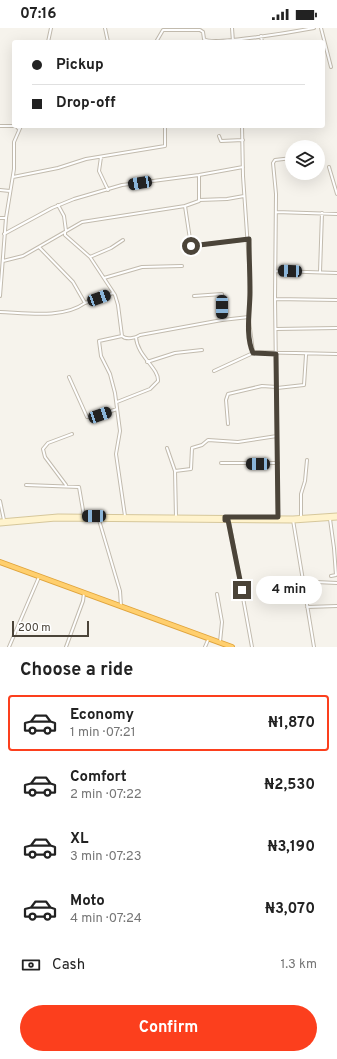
<!DOCTYPE html>
<html lang="en">
<head>
<meta charset="utf-8">
<style>
	body { margin:0; font-family:Overpass,sans-serif; background:#f6f6f6; color:#222; height:100vh; display:flex; flex-direction:column; font-size:15px; white-space:nowrap }
	* { box-sizing:border-box; margin:0 }
	p { font-size:13px; color:#767676 }
	.icon { flex:none; width:22px; height:22px; fill:none; stroke:currentColor; stroke-width:2; stroke-linecap:round; stroke-linejoin:round }
	.map { position:relative; height:619px; overflow:hidden }
	.drawer { display:flex; flex-direction:column; background:#fff; flex:1 }
	.drawer>* { flex:none }
	.guide { position:absolute; left:12px; top:12px; width:313px; height:88px; border-radius:4px; box-shadow:0 4px 16px #0002; display:grid; align-content:center; height:88px; padding:0 20px; background:#fff }
	.controls { position:absolute; left:285px; top:112px; display:grid; gap:8px }
	.controls a { display:grid; place-items:center; width:40px; height:40px; border-radius:50%; background:#fff; box-shadow:0 4px 16px #0002; font-size:20px }
	.scale { position:absolute; left:12px; bottom:10px; width:77px; box-sizing:border-box; padding-left:4px; border:2px solid #4b4439; border-top:0; font-size:11px; line-height:14px; white-space:nowrap; color:#4b4439; -webkit-text-stroke:3px #fff; paint-order:stroke }
	.end { position:absolute; width:18px; height:18px; margin:-9px; border:5px solid #4b4439; background:#fff; box-shadow:0 0 0 2px #fff }
	.from { border-radius:50% }
	.bubble { position:absolute; height:28px; border-radius:14px; background:#fff; box-shadow:0 4px 16px #0002; font-size:13px; font-weight:700; line-height:28px; text-align:center }
	.car { position:absolute; width:12px; height:24px; margin:-12px -6px; border-radius:5px; box-shadow:0 0 3px 1px #0007; background:linear-gradient(#222 24%,#8ab4d8 0 40%,#222 0 76%,#8ab4d8 0 86%,#222 0) }
	.guide b { display:flex; align-items:center; gap:14px; height:38px; font-size:15px }
	.guide b+b { border-top:1px solid #e0e0e0 }
	.guide i { width:10px; height:10px; background:#222 }
	ul { padding:0; list-style:none }
	li { display:flex; align-items:center; gap:12px; height:56px; margin:0 8px 6px; padding:0 12px; border:2px solid transparent; border-radius:4px }
	li div { flex:1 }
	li b { display:block; font-size:15px }
	li em { font-style:normal; font-weight:700 }
	li.on { border-color:#fc3f1d }
	li>.icon { width:36px; height:36px; stroke-width:1.5 }
	h2 { padding:0 20px; font-size:18px; line-height:48px }
	.pay { display:flex; align-items:center; gap:10px; height:44px; padding:0 20px; font-size:15px }
	.pay p { margin-inline-start:auto }
	.cta { display:flex; gap:8px; margin-top:auto; padding:8px 20px }
	.cta a { flex:1; height:46px; border-radius:24px; background:#fc3f1d; color:#fff; font-size:16px; font-weight:700; line-height:46px; text-align:center }
	.status { display:flex; justify-content:space-between; align-items:center; height:28px; padding:0 20px; background:#fff; direction:ltr }
	.status svg { height:11px; fill:currentColor }
	.map>svg:first-child { display:block }
	.lines { fill:none; stroke-linecap:round; stroke-linejoin:round }
	.street-casing { stroke:#c2bbae; stroke-width:4 }
	.secondary-casing { stroke:#d6c79b; stroke-width:5 }
	.highway-casing { stroke:#e0a43c; stroke-width:6 }
	.street { stroke:#fff; stroke-width:2 }
	.secondary { stroke:#fff3cd; stroke-width:3 }
	.highway { stroke:#ffcf6e; stroke-width:4 }
	.route { stroke:#4b4439; stroke-width:5 }
</style>
</head>
<body>
<div class="status"><b>07:16</b><svg viewBox="0 0 49 12"><path d="M0 12V9h3v3zM5 12V6h3v6zM10 12V3h3v9zM15 12V0h3v12zM26 1h20v11H26zM47 4h2v5h-2z"/></svg></div>
<div class="map">
<svg width="337" height="619" viewBox="0 0 337 619">
	<rect width="100%" height="100%" fill="#f6f3ec"/>
	<g class="lines">
		<!-- street casing -->
		<g class="street-casing">
			<path id="street" d="M105,0l3,14
				M232,0l1,14
				M321,0l10,39
				M261,8l1,6
				M48,14l3,-14
				M156,14l7,-12h37l3,2 1,7c9,7 94,-8 110,-11
				M0,98h16l3,3
				M242,98l1,50 7,101 -1,44 4,31 84,2
				M219,108l2,5 22,-1
				M101,129l-2,14 9,19
				M329,139l8,27
				M199,147v26l-14,5 6,40 58,-7
				M13,149l45,-9 28,-9 79,-13v-20
				M0,162l10,1
				M199,172l28,-1 17,-3
				M58,177l6,11 2,15
				M276,184l61,2
				M0,190h6
				M65,204v3l25,22 25,38 3,10 4,31
				M4,206l48,-26 22,-9 48,-14 77,-10 44,-8
				M90,229l21,-9 12,-8
				M3,233l20,-5 59,-34 103,-16
				M276,243l61,2
				M320,244l2,-59
				M104,250l38,-11 40,-1
				M0,268l6,-78 8,-49v-27l7,-16
				M194,268l28,-2v26
				M275,271l62,1
				M85,275l28,-10
				M0,284c26,1 63,7 85,-9l-12,-21 -34,-35
				M276,301l61,-1
				M147,334l28,-9 27,-3
				M214,343l39,-18
				M69,349l18,40h7l23,-8
				M277,360l27,-3 2,-30
				M117,374l33,-13 8,-8c1,-13 -21,-25 -22,-44
				M228,396l-2,-24 2,-6 34,-8 15,1
				M167,420l8,23 1,46
				M221,435h57
				M175,443l16,-2 1,-21 10,-3 6,-5 30,2 39,-6
				M26,457l53,2 5,29
				M66,457l-21,-28 -2,-8 5,-6 24,-9
				M0,473l4,19
				M125,488l-9,-62 4,-23 -5,-38 -5,-19 -9,-18 -2,-15 23,-5c4,4 14,2 18,-1l82,-15 27,-3
				M278,489l-3,-218 1,-105 -3,-31 2,-3 17,-2
				M301,490v-24l4,-13 2,-21
				M330,491l4,29 2,27 -5,1
				M99,492l21,71 1,15
				M293,492l21,127
				M229,493l23,126
				M316,554l21,1
				M217,566l5,28 -2,20
				M307,579l30,-1
				M9,619l30,-70
				M66,619l17,-46 1,-8
				M205,619l3,-7"/>
		</g>
		<!-- secondary casing -->
		<g class="secondary-casing">
			<path id="secondary" d="M0,493l58,-5 235,2 44,-3
				M0,496l56,-5 237,2 44,-3"/>
		</g>
		<!-- highway casing -->
		<g class="highway-casing">
			<path id="highway" d="M0,534l232,85"/>
		</g>
		<!-- street -->
		<use href="#street" class="street"/>
		<!-- secondary -->
		<use href="#secondary" class="secondary"/>
		<!-- highway -->
		<use href="#highway" class="highway"/>
	</g>
	<g class="lines">
		<!-- route -->
		<path class="route" d="M191,218l58,-7c0,17 1,35 1,53 0,19 -5,43 3,61l23,1 2,163h-53v3h3l14,70"/>
	</g>
</svg>
<div class="controls">
<a><svg class="icon" aria-label="layers" viewBox="0 0 24 24"><path d="M12 4l9 5-9 5-9-5zM3 14l9 5 9-5"/></svg></a>
</div>
<div class="scale">200 m</div>
<i class="end from" style="left:191px;top:218px"></i>
<i class="end" style="left:242px;top:562px"></i>
<div class="bubble" style="left:256px;top:548px;width:66px">4 min</div>
<i class="car" style="left:140px;top:155px;rotate:260deg"></i>
<i class="car" style="left:290px;top:243px;rotate:272deg"></i>
<i class="car" style="left:99px;top:270px;rotate:70deg"></i>
<i class="car" style="left:222px;top:279px;rotate:180deg"></i>
<i class="car" style="left:100px;top:387px;rotate:71deg"></i>
<i class="car" style="left:258px;top:436px;rotate:271deg"></i>
<i class="car" style="left:94px;top:488px;rotate:269deg"></i>
<div class="guide">
<b><i class="from"></i>Pickup</b>
<b><i></i>Drop-off</b>
</div>
</div>
<section class="drawer">
<h2>Choose a ride</h2>
<ul>
<li class="on"><svg class="icon" aria-label="car" viewBox="0 0 24 24"><path d="M5 17H2v-5l4-1 3-4h7l3 4 3 1v5h-3M9 17h6M6 11h13"/><circle cx="7" cy="17" r="2"/><circle cx="17" cy="17" r="2"/></svg><div><b>Economy</b><p>1 min · 07:21</p></div><em>₦1,870</em></li>
<li><svg class="icon" aria-label="car" viewBox="0 0 24 24"><path d="M5 17H2v-5l4-1 3-4h7l3 4 3 1v5h-3M9 17h6M6 11h13"/><circle cx="7" cy="17" r="2"/><circle cx="17" cy="17" r="2"/></svg><div><b>Comfort</b><p>2 min · 07:22</p></div><em>₦2,530</em></li>
<li><svg class="icon" aria-label="car" viewBox="0 0 24 24"><path d="M5 17H2v-5l4-1 3-4h7l3 4 3 1v5h-3M9 17h6M6 11h13"/><circle cx="7" cy="17" r="2"/><circle cx="17" cy="17" r="2"/></svg><div><b>XL</b><p>3 min · 07:23</p></div><em>₦3,190</em></li>
<li><svg class="icon" aria-label="car" viewBox="0 0 24 24"><path d="M5 17H2v-5l4-1 3-4h7l3 4 3 1v5h-3M9 17h6M6 11h13"/><circle cx="7" cy="17" r="2"/><circle cx="17" cy="17" r="2"/></svg><div><b>Moto</b><p>4 min · 07:24</p></div><em>₦3,070</em></li>
</ul>
<div class="pay"><svg class="icon" aria-label="cash" viewBox="0 0 24 24"><path d="M3 7h18v10H3z"/><circle cx="12" cy="12" r="2"/></svg>Cash<p>1.3 km</p></div>
<div class="cta"><a>Confirm</a></div>
</section>
</body>
</html>
